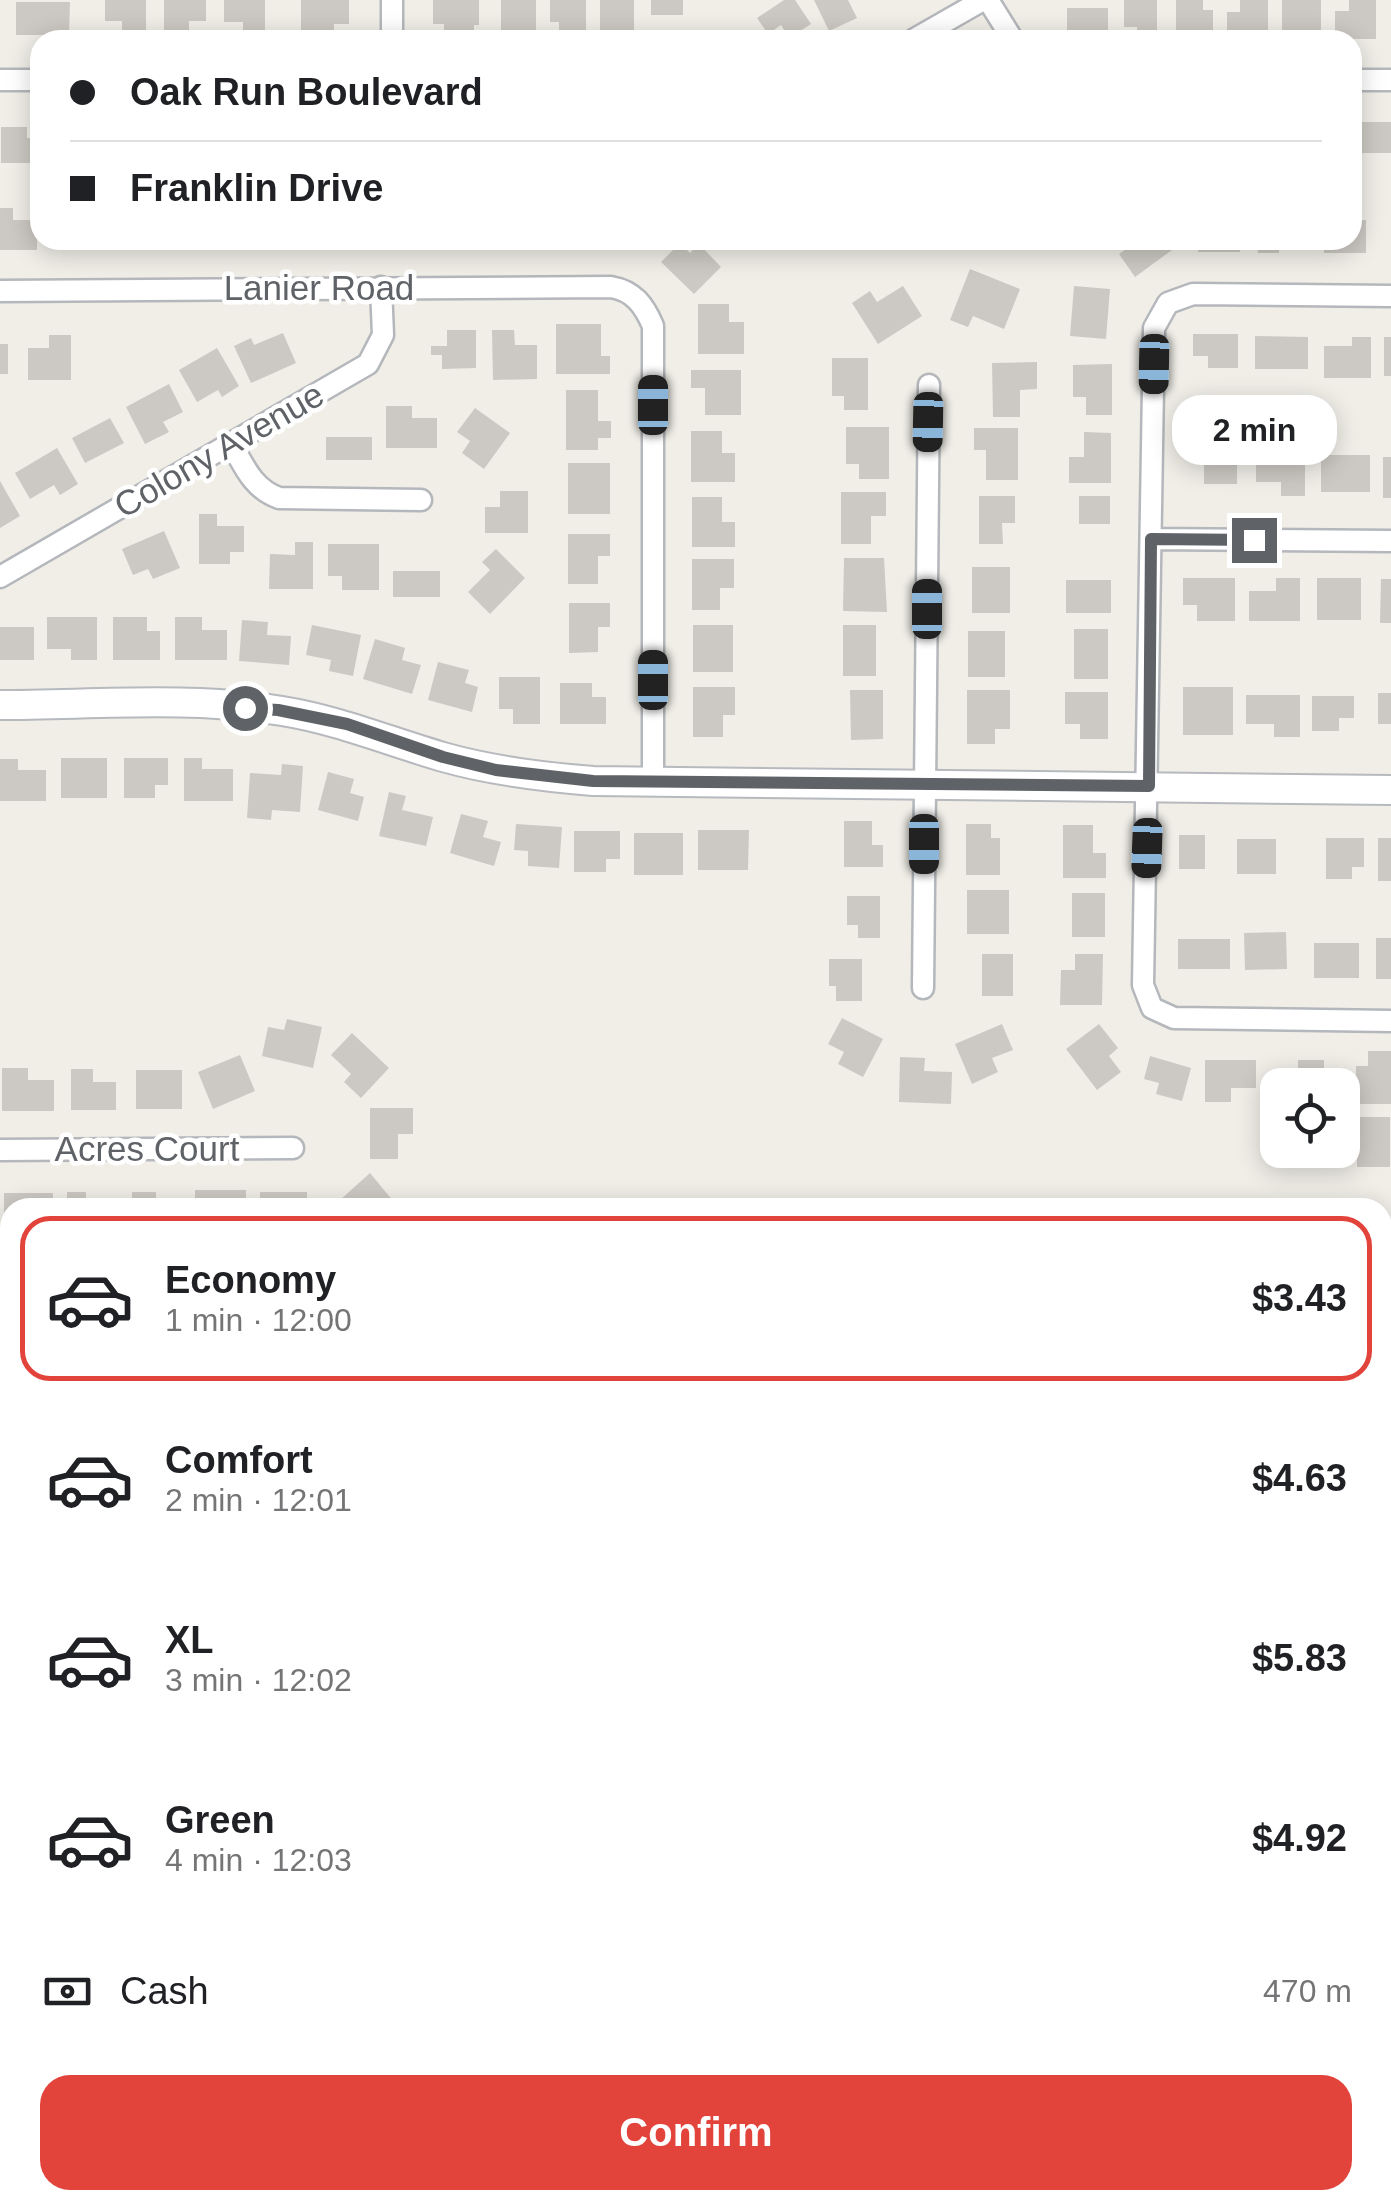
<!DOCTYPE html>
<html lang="en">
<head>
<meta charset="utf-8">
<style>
	body { margin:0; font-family:Arial,sans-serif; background:#f6f6f6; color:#202124; height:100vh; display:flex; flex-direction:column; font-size:38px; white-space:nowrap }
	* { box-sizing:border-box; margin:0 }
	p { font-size:32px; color:#757577 }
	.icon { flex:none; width:55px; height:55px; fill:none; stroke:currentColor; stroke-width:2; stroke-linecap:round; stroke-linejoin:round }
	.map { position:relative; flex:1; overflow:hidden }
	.side { position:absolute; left:0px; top:1198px; width:1392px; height:1012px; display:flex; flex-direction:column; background:#fff; border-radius:30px 30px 0 0; box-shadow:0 5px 25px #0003 }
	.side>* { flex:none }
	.hud { position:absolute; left:30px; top:30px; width:1332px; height:220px; border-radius:30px; box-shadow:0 5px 25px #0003; display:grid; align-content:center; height:220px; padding:0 40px; background:#fff }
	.buttons { position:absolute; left:1260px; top:1068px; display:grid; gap:20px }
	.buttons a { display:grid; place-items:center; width:100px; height:100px; border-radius:20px; background:#fff; box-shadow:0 5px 25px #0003; font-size:50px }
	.end { position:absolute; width:45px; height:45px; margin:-22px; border:12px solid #5f6267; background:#fff; box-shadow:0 0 0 5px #fff }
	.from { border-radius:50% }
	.bubble { position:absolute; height:70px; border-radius:30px; background:#fff; box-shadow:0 5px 25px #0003; font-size:32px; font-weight:800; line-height:70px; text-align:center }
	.car { position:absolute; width:30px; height:60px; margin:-30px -15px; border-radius:12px; box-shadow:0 0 8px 2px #0007; background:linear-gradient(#222 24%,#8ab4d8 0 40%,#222 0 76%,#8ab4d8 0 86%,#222 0) }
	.hud b { display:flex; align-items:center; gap:35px; height:95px; font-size:38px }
	.hud b+b { border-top:2px solid #e0e0e0 }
	.hud i { width:25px; height:25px; background:#202124 }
	ul { padding:18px 0 0; list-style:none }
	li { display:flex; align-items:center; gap:30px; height:165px; margin:0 20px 15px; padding:0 20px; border:5px solid transparent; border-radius:30px }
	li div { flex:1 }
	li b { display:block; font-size:38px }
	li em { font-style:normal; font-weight:800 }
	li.on { border-color:#e2443c }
	li>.icon { width:90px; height:90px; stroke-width:1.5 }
	.pay { display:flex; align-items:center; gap:25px; height:110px; padding:0 40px; font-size:38px }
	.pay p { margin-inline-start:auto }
	.cta { display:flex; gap:20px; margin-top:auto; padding:20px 40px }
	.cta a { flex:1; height:115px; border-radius:30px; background:#e2443c; color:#fff; font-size:40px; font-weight:800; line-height:115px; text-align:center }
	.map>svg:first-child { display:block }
	.building { fill:#ccc9c4 }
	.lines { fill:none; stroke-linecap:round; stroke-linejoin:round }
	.lane-casing { stroke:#b4b7bb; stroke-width:15 }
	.street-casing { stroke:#b4b7bb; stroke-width:25 }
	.secondary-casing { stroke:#b6b9be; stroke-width:32 }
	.lane { stroke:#fff; stroke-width:10 }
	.street { stroke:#fff; stroke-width:20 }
	.secondary { stroke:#fff; stroke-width:28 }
	.route { stroke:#5f6267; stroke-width:12 }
	.labels { text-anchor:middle; stroke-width:9; stroke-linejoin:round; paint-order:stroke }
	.street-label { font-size:35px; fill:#5f6267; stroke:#fff }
</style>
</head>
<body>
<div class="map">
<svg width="1391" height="2208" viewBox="0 0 1391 2208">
	<rect width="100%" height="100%" fill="#f0eee7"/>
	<!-- building -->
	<path class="building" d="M105,0h41v33h-24v-12h-17z
		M164,0h42v21h-17v12h-25z
		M224,0h41v33h-22v-11h-19z
		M301,0h48v24h-15v14h-33z
		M433,0h46v25h-5v13h-30v-14h-11z
		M501,0h35v34l-35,-1z
		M550,0h36v32h-27v-10h-9z
		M600,0h34v33h-34z
		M651,0h32v15h-32z
		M784,0h11l16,24 -22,14 -8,-13 -13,9 -11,-16z
		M814,0h34l9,18 -28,13z
		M1124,0h33v40h-20v-13h-13z
		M1176,0h27v10h10v28h-37z
		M1240,0h28v39h-41v-27h13z
		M1282,0h39v38h-39z
		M1349,0h27v39h-41v-28h14z
		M16,2h54l-1,33h-53z
		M1067,8h41v29h-41z
		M1354,122h37v31h-37z
		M1,127h26v11h13v25h-39z
		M0,208h13v12h24v30h-37z
		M1352,220h14v33h-42v-13h28z
		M413,240h51v7h-51z
		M606,240h45v8h-45z
		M1138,240h27l7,10 -37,27 -16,-23z
		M1198,240h42v12h-42z
		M1257,240h22v13h-21z
		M680,243l10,10 9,-9 22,23 -27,27 -33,-32z
		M970,269l50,20 -16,40 -31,-13 -5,11 -18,-7z
		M903,286l19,30 -44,28 -26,-41 18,-12 7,11z
		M1074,286l36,3 -4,50 -36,-3z
		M698,304h31v18h15v32h-46z
		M556,324h45v32h9v18h-54z
		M447,330h29v38l-34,1v-14h-11v-9h16z
		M492,330h22l1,15h22v34l-44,1z
		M283,333l13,30 -45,20 -17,-37 17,-8 3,7z
		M1193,334h45v34h-30v-12h-15z
		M49,335h22v45h-43v-32h21z
		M1255,336l53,1v32h-53z
		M1352,337h19v41h-47v-32h28z
		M1384,337h7v39h-7z
		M0,344h8v30h-8z
		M217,348l22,38 -17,11 -4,-7 -21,12 -18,-32z
		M832,358h36v52h-24v-14h-12z
		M1037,362v27l-17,1v27h-27l-1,-54z
		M1112,364v51h-26v-18h-13v-32z
		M691,370h50v45h-36v-27h-14z
		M169,384l14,28 -20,10 6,10 -24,12 -19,-37z
		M566,390h32v31h13v17h-13v12h-32z
		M386,406h26v12h25v30h-51z
		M475,408l35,25 -26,36 -22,-16 8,-12 -13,-9z
		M110,418l14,25 -39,20 -13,-25z
		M846,427h43v52h-30v-15h-13z
		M974,428h44v52h-32v-30h-12z
		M691,431h31v22h13v29h-44z
		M1084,432l27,1v50h-42v-26h15z
		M1193,435h44v49h-33v-27h-11z
		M326,437h46v23h-46z
		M57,448l21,36 -18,11 -6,-10 -24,14 -15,-26z
		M1256,453h49v43h-24v-14h-25z
		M1321,455h49v37h-49z
		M1383,457h8v41h-8z
		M568,463h42v51h-42z
		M0,481l20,35 -20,12z
		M500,491h28v42h-43v-26h15z
		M841,492h45v24h-15v28h-30z
		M979,496h36v27h-13l1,21h-24z
		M1079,496h31v28h-31z
		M692,497h30v25h13v25h-43z
		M199,514h18v12h27v26h-14v12h-31z
		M164,531l16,37 -27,11 -5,-10 -15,6 -11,-26z
		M568,534h42v22h-12v28h-30z
		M295,542h18v47h-44l1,-35 25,1z
		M328,544h51v46h-37v-14h-14z
		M496,549l29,29 -35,36 -22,-22 22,-22 -8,-8z
		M844,558h40l3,54 -44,-1z
		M692,559h42v29h-14v22h-28z
		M972,567h38v46h-38z
		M393,571h47v26h-47z
		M1183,578h52v43h-38v-16h-14z
		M1276,578h24v43h-51v-30h27z
		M1317,578h44v42h-44z
		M1381,579h10v44h-11z
		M1066,580h45v33h-45z
		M569,603h41v24h-12v25l-29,1z
		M47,617h50v43h-26v-11h-24z
		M113,617h34v14h13v29h-47z
		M175,617h27v13h25v30h-52z
		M242,620l26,2 -1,13 24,1 -2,29 -50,-4z
		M312,625l49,10 -8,41 -24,-5 2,-11 -25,-5z
		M693,625h40v47h-40z
		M843,625h33v51h-33z
		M0,627h34v33h-34z
		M1074,629h34v50h-34z
		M968,631h37v46h-37z
		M375,639l30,9 -3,12 19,5 -9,29 -49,-15z
		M438,662l31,8 -4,13 13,4 -6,25 -44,-12z
		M499,677h41v47h-27v-15h-14z
		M560,683h32v14h14v27h-46z
		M693,687h42v28h-12v22h-30z
		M1183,687h50v48h-50z
		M850,690h33v49l-32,1z
		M967,690h43v39h-15v15h-28z
		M1065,692h43v47h-28v-15h-15z
		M1378,693h13v31h-13z
		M1246,695h54v42h-26v-13h-28z
		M1312,696h42v22h-15v13h-27z
		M61,758h46v40h-46z
		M124,758h44v27h-13v13h-31z
		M184,758h18v11h31v32h-49z
		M0,759h18v11h28v31h-46z
		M282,764l21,2 -3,46 -28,-2 -1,10 -24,-2 3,-45 31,2z
		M328,772l26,7 -4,14 14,4 -6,24 -40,-11z
		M389,792l17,4 -4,14 31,7 -7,29 -47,-10z
		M461,814l27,7 -5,16 18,5 -7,24 -44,-13z
		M844,821h28v24h11v22h-39z
		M516,824l46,3 -3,41 -31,-2v-15l-14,-1z
		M966,824h25v14h9v37h-34z
		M1063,825h30v28h13v25h-43z
		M698,830h51l-1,40h-50z
		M574,831h46v28h-14v13h-32z
		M634,833h49v42h-49z
		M1179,835h26v34h-26z
		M1326,838h38v29h-12v12h-26z
		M1378,838h13v43h-13z
		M1237,839h39v35h-39z
		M967,890h42v44h-42z
		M1072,893h33v44h-33z
		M847,896h33v42h-22v-13h-11z
		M1286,932l1,37 -42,1 -1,-37z
		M1376,938h15v41h-15z
		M1178,939h52v30h-52z
		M1314,943h45v35h-45z
		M982,954h31v42h-31z
		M1075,954h28l-1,51h-42l1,-35h14z
		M829,959h33v42h-26v-15h-7z
		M842,1018l41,21 -20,38 -25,-13 6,-12 -16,-8z
		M287,1019l35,8 -9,41 -51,-12 6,-29 16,3z
		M1002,1024l11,26 -21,8 6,14 -26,12 -17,-40z
		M1099,1024l19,24 -9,8 12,16 -24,18 -31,-41z
		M352,1033l37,35 -28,30 -17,-16 7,-8 -20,-19z
		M1368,1051h23v53h-35v-38h12z
		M240,1055l15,36 -42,18 -15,-37z
		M1150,1056l41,12 -9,33 -26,-7 3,-11 -15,-4z
		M900,1057l25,1 -1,13 28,1 -1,32 -52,-2z
		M1205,1060h51v28h-25v14h-26z
		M1298,1060h26v25h-46v27h-8v-39h28z
		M2,1068h26v12h26v31h-52z
		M71,1069h22v13h23v28h-45z
		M136,1070h46v39h-46z
		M370,1108h43v26h-15v25h-28z
		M1357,1117h33v50h-33z
		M370,1173l29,35h-68z
		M195,1190h51v18h-51z
		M67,1192h19v16h-19z
		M132,1192h24v11h26v5h-50z
		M260,1192h47v16h-47z
		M4,1193h49v15h-43v17h-6z
		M0,1293h10v29h-10z
		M0,1406h9v40h-9z
		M0,1489h10v28h-10z
		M1382,1557h9v38h-9z
		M1156,2201h44v7h-44z
		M1280,2201h45v7h-45z"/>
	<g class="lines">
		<!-- lane casing -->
		<g class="lane-casing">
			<path id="lane" d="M1391,2133l-4,5v47l4,5"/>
		</g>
		<!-- street casing -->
		<g class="street-casing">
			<path id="street" d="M392,0v40
				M988,0l25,40
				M913,40l70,-40
				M0,80h40
				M1352,80h39
				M0,291l611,-4c23,4 33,18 42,39v455
				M1391,296l-198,-2 -25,9 -14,25 -11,657 9,23 22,10 217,3
				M231,443c13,23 22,46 48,55l142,2
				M1151,539l240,2
				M0,577l368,-213 15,-29 -2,-48
				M923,988l6,-603
				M0,1150l293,-2
				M0,1363l10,-1
				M1382,1504h9
				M0,1570h10
				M96,2208v-8
				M438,2208v-8
				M1033,2208v-8
				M1236,2208v-8"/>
		</g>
		<!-- secondary casing -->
		<g class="secondary-casing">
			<path id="secondary" d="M0,705c91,0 192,-9 282,6 56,9 106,30 161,46 49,14 99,20 150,24l798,9"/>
		</g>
		<!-- lane -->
		<use href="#lane" class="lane"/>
		<!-- street -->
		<use href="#street" class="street"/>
		<!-- secondary -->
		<use href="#secondary" class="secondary"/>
	</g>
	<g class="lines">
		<!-- route -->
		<path class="route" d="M245,708l33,2 69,14 96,33 53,13 97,11 556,5 2,-247 103,1"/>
	</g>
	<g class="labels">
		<!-- street labels -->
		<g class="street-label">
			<text x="319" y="300">Lanier Road</text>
			<text transform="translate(219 450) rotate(-30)" y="12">Colony Avenue</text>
			<text x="147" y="1161">Acres Court</text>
		</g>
	</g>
</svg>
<div class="buttons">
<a><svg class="icon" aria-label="locate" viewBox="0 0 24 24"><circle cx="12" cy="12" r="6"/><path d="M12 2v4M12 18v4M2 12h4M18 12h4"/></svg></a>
</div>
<i class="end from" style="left:245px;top:708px"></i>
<i class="end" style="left:1254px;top:540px"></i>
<div class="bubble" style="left:1172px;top:395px;width:165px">2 min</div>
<i class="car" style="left:1154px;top:364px;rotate:181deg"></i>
<i class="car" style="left:653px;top:405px;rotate:0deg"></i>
<i class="car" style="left:928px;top:422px;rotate:181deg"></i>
<i class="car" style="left:927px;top:609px;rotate:0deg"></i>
<i class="car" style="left:653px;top:680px;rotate:0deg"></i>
<i class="car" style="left:924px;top:844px;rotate:180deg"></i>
<i class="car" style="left:1147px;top:848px;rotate:182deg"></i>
<div class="hud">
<b><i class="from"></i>Oak Run Boulevard</b>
<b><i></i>Franklin Drive</b>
</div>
<section class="side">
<ul>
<li class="on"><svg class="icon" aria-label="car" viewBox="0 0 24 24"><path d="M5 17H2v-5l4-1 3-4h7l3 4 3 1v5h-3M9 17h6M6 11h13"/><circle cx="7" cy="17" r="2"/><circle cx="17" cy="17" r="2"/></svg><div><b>Economy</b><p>1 min · 12:00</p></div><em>$3.43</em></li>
<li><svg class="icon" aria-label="car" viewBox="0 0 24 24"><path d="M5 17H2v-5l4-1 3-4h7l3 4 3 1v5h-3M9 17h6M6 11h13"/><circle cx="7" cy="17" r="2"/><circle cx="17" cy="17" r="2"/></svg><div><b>Comfort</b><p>2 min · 12:01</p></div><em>$4.63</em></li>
<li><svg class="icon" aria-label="car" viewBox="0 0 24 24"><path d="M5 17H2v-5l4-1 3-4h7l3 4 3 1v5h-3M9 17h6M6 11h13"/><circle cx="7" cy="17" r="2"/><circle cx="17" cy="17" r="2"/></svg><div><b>XL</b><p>3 min · 12:02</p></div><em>$5.83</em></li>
<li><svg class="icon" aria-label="car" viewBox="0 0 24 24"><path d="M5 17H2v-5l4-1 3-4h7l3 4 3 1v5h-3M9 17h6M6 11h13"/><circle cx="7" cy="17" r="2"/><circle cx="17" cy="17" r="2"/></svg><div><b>Green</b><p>4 min · 12:03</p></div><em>$4.92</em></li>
</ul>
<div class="pay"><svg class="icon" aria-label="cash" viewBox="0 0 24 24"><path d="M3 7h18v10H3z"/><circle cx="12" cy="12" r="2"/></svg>Cash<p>470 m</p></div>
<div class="cta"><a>Confirm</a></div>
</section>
</div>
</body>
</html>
